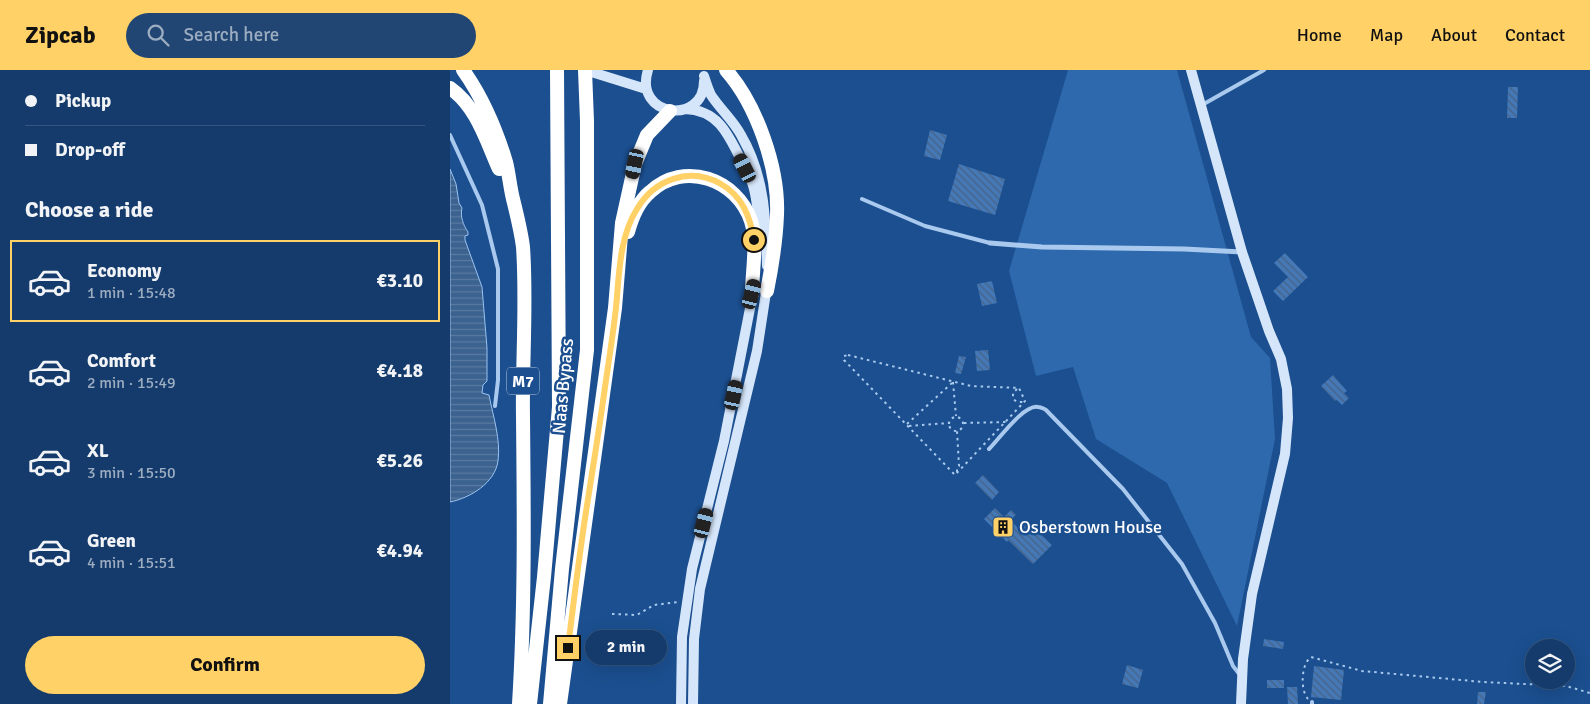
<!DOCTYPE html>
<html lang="en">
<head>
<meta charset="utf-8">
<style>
	body { margin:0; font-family:Signika,sans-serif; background:#214673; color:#f1f3f6; height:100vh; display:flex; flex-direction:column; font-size:19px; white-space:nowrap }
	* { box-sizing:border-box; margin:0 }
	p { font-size:16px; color:#9dadc1 }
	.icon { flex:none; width:28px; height:28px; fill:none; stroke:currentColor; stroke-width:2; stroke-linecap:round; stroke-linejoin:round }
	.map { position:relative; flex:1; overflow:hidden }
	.details { display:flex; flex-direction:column; background:#143b6b; width:450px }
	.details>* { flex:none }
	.top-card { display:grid; align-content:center; height:110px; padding:0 25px; background:#143b6b }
	.buttons { position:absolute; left:1075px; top:569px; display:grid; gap:10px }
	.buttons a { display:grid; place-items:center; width:50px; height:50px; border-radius:50%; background:#143b6b; box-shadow:0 5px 20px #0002,0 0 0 1px #33557e; font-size:25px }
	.end { position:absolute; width:22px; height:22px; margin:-11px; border:6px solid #ffd166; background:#111; box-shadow:0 0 0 2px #111 }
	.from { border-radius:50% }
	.bubble { position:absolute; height:35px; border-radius:18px; background:#143b6b; box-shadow:0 5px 20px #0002,0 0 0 1px #33557e; font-size:16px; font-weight:700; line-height:35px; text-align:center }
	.car { position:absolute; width:15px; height:30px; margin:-15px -8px; border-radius:6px; box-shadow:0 0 4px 1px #0007; background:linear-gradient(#222 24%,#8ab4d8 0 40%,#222 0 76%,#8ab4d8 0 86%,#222 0) }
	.top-card b { display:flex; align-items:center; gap:18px; height:48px; font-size:19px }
	.top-card b+b { border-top:1px solid #33557e }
	.top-card i { width:12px; height:12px; background:#f1f3f6 }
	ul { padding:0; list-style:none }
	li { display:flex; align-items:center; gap:15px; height:82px; margin:0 10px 8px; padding:0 15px; border:2px solid transparent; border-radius:0px }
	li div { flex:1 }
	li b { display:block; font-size:19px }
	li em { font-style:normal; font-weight:700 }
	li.on { border-color:#ffd166 }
	li>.icon { width:45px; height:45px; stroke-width:1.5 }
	h2 { padding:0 25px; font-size:22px; line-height:60px }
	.button { display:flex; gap:10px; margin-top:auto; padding:10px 25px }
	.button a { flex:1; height:58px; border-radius:30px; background:#ffd166; color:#111; font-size:20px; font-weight:700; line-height:58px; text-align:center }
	header { display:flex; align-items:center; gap:30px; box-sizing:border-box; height:70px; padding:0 25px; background:#ffd166; color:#111 }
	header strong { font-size:24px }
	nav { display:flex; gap:28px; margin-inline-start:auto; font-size:18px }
	.search { width:350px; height:45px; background:#214673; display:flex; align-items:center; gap:12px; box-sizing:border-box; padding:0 18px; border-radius:28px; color:#9dadc1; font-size:19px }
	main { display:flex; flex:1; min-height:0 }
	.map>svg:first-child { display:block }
	.green { fill:#2e69ad }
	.water { fill:url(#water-rules); stroke:#9cc4f0 }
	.building { fill:url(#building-back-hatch) }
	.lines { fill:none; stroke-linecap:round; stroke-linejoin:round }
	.path { stroke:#a9c9ee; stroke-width:2; stroke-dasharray:2.5 4; stroke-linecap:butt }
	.lane { stroke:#a9c9ee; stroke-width:4 }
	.street { stroke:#a9c9ee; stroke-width:5 }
	.secondary { stroke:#d6e6fa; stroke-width:10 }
	.highway { stroke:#fff; stroke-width:14 }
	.route { stroke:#ffd166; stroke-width:6 }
	.labels { text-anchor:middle; stroke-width:5; stroke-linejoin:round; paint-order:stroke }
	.shield { fill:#1b4f8f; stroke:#bbcadd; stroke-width:1 }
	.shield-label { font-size:16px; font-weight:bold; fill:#fff }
	.street-label { font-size:18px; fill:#fff; stroke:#1b4f8f }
	.poi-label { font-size:18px; fill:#fff; stroke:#1b4f8f; text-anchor:start }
</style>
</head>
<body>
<header>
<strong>Zipcab</strong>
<div class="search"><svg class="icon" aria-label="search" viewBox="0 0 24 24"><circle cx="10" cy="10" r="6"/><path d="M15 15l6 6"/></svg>Search here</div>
<nav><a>Home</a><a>Map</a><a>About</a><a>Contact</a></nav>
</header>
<main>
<section class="details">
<div class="top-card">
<b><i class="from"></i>Pickup</b>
<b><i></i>Drop-off</b>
</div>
<h2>Choose a ride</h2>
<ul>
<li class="on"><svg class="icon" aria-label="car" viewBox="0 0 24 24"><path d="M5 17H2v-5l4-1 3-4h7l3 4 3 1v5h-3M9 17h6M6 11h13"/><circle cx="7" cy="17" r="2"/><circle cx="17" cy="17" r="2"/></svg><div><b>Economy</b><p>1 min · 15:48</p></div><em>€3.10</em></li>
<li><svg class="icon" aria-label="car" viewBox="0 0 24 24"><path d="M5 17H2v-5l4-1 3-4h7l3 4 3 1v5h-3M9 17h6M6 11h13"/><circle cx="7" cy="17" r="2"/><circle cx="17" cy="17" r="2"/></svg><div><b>Comfort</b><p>2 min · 15:49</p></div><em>€4.18</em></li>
<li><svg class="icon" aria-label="car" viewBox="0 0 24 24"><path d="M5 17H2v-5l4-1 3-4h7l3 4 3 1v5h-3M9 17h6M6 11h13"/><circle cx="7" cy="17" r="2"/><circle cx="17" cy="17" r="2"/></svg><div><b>XL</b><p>3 min · 15:50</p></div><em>€5.26</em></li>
<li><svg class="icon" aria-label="car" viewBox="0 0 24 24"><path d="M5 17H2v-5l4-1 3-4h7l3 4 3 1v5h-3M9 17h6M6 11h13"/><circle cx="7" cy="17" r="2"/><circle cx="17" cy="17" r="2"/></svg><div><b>Green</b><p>4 min · 15:51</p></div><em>€4.94</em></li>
</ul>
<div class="button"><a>Confirm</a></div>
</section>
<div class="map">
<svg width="1140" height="634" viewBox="0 0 1140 634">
	<defs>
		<pattern id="water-rules" width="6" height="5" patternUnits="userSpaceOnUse" patternTransform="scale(1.25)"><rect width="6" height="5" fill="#3c6290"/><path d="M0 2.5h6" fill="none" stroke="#597aa1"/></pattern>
		<pattern id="building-back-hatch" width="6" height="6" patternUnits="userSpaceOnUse" patternTransform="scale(1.25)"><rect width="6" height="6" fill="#4478b7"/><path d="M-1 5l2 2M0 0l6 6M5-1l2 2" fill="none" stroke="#486282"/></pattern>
	</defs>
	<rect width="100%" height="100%" fill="#1b4f8f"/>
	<!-- green -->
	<path class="green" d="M618,0h109l74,267 19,21 5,81 -38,187 -70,-143 -71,-44 -23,-72 -37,9 -27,-105z"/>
	<!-- water -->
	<path class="water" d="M0,99l6,15 3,19 3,5c-2,8 1,17 6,24v3l-3,1v4l17,47 5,61v33l-4,4 -1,8 7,2c4,21 12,45 9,66 -3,22 -28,37 -48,41z"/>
	<!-- building -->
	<path class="building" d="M1058,17h10l-1,31h-10z
		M480,60l17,5 -7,25 -16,-4z
		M509,94l46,15 -10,36 -47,-14z
		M835,183l23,24 -25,24 -10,-10 15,-14 -14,-14z
		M542,211l5,22 -15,3 -5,-22z
		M538,280l2,20 -13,1 -2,-20z
		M509,286l7,1 -5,17 -6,-1z
		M883,305l14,16 -3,2 5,5 -7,7 -5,-5 -2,1 -14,-15z
		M533,405l16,17 -7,8 -17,-17z
		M545,438l9,9 7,-7 5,5 -6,5 10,10 8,-8 24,23 -19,19 -25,-24 -1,2 -23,-23z
		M814,569l20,3 -1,7 -20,-3z
		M677,595l16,5 -5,18 -16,-4z
		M864,596l30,4 -3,30 -30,-3z
		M817,610h17v8h-17z
		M837,617h10l1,17h-10z
		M1028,622h8l-2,12h-7z"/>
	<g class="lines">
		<!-- path -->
		<path class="path" d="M398,285l123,31 48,2 6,13 -70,74 -111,-115v-4z
			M503,312l3,34
			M567,319l-4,4v6l4,3h6
			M499 354a7 7 0 1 1 14 0a7 7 0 1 1-14 0Z
			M514,353l42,-1
			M457,354l46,-42
			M459,356l40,-3
			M507,402v-4l2,-2 -2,-35
			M162,544l25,1 17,-10 25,-3
			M858,629c-8,-9 -7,-35 3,-42l51,14 121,11 83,4 24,7"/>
		<!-- lane -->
		<path class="lane" d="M752,35l62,-35
			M0,65l32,70 16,64v111l-3,26
			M412,129l63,27 65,17
			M539,379c10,-10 35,-45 49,-42 2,0 7,2 8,3l77,79 59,75 33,59 18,43 7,9
			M862,634v-2"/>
		<!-- street -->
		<path class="street" d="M540,173l52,4 142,2 58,3"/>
		<!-- secondary -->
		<path class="secondary" d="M135,0l61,19
			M198,0c-15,47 56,56 56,11
			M741,0l51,182 27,79 12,28 6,30 1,29 -3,36 -33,140 -9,65 -2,45
			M254,6c2,6 4,13 7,19 9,14 22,25 30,40 24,41 25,85 26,131
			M235,39c33,1 43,25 56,51 5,9 11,19 13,29 4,16 5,33 6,50
			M231,634l1,-67 10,-68 32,-128 30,-153
			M243,634l1,-65 6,-50 57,-238 10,-65"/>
		<!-- highway -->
		<path class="highway" d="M13,0c20,28 33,59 43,92 3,12 4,25 7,37 4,16 8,32 10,48 4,57 -1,114 0,170 1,96 2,191 -4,287
			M276,0c31,35 53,99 51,145 -1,26 -5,51 -10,76
			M0,18c27,19 36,52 49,81
			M178,162c4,-15 10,-30 22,-40 34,-32 87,-13 101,29 7,22 1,50 1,73
			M80,634l14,-127 15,-170 -2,-337
			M100,634l12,-135 25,-219v-229l-2,-51
			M110,634l55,-396 7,-85 13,-59 12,-29 23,-24"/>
	</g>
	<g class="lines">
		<!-- route -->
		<path class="route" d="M118,578c6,-50 12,-100 20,-149 6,-38 12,-75 17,-112 4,-27 8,-53 11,-79 3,-31 3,-71 21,-99 17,-29 52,-43 84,-25 21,12 29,32 33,56"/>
	</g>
	<!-- icons -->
	<defs>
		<g id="building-square" transform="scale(1.125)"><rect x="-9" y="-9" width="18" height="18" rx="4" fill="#ffd166" stroke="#1b4f8f"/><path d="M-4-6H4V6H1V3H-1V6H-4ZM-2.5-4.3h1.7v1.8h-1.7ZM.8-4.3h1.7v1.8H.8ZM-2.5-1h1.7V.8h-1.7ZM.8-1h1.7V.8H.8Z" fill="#111"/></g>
	</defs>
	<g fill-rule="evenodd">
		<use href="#building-square" x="553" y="457"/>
	</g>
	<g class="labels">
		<!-- shield labels -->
		<rect class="shield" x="57" y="297.5" width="32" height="27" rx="4"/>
		<g class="shield-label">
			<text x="73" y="317">M7</text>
		</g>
		<!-- street labels -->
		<g class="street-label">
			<text transform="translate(113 316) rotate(-85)" y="6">Naas Bypass</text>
		</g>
		<!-- poi labels -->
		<g class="poi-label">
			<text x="569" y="463">Osberstown House</text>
		</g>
	</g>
</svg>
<div class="buttons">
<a><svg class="icon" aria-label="layers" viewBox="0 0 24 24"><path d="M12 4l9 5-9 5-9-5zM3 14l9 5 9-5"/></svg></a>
</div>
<i class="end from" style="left:304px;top:170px"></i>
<i class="end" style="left:118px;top:578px"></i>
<div class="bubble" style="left:135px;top:560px;width:82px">2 min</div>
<i class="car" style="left:185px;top:94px;rotate:192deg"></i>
<i class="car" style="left:295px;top:98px;rotate:333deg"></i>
<i class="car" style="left:302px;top:224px;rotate:14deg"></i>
<i class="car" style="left:284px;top:325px;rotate:12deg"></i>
<i class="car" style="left:254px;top:453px;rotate:14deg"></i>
</div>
</main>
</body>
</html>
